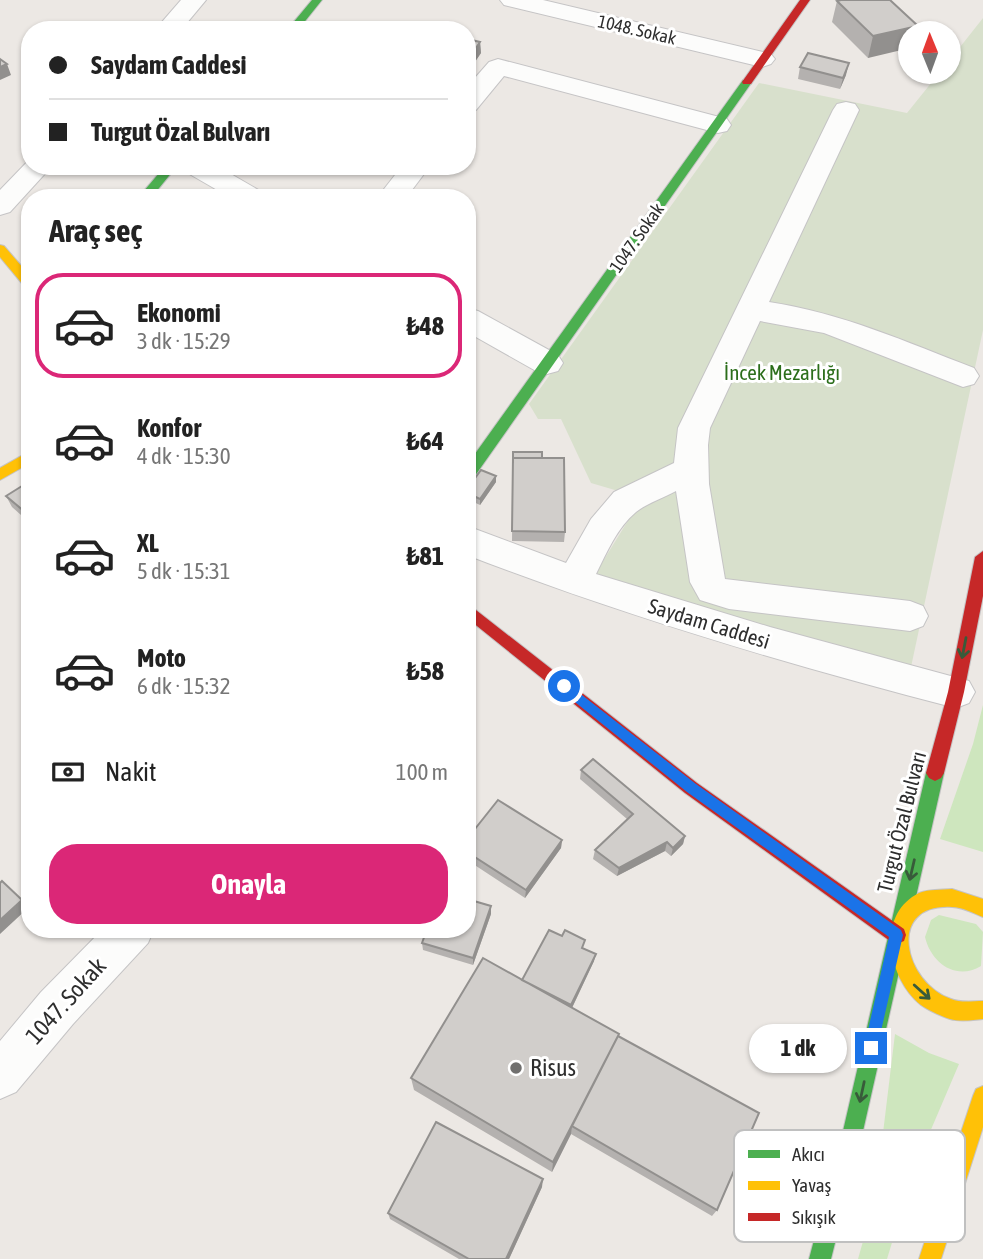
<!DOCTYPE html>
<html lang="tr">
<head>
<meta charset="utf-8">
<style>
	body { margin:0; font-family:"Asap Condensed",sans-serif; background:#f6f6f6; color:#222; height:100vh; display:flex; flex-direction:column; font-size:26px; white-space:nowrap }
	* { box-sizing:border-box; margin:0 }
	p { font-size:23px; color:#767676 }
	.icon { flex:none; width:38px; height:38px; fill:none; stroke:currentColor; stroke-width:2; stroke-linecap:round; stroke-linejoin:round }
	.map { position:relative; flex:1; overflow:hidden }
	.panel { position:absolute; left:21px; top:189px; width:455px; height:749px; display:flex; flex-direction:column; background:#fff; border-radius:28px; box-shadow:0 2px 5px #0004 }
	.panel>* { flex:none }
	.hud { position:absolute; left:21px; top:21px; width:455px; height:154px; border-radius:28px; box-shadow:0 2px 5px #0004; display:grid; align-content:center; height:154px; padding:0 28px; background:#fff }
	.needle { width:46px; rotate:359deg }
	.buttons { position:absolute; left:898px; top:21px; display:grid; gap:14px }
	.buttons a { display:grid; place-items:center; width:63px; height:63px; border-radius:50%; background:#fff; box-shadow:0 2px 5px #0004; font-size:35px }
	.end { position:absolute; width:32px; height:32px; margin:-16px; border:9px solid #1a73e8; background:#fff; box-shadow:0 0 0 4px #fff }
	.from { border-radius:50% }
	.bubble { position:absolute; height:49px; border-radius:24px; background:#fff; box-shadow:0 2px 5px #0004; font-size:23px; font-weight:700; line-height:49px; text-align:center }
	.hud b { display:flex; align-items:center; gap:24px; height:66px; font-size:26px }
	.hud b+b { border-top:2px solid #e0e0e0 }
	.hud i { width:18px; height:18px; background:#222 }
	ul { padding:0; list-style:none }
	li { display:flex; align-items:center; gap:21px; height:105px; margin:0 14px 10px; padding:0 14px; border:4px solid transparent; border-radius:28px }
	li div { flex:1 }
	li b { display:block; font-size:26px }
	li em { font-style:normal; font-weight:700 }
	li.current { border-color:#db2777 }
	li>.icon { width:63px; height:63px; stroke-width:1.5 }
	h2 { padding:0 28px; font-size:32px; line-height:84px }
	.pay { display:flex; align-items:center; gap:18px; height:77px; padding:0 28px; font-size:26px }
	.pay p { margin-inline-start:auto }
	.cta { display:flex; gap:14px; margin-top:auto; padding:14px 28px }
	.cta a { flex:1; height:80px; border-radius:28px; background:#db2777; color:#fff; font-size:28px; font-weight:700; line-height:80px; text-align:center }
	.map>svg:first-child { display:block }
	.green { fill:#cee6be }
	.cemetery { fill:#d8e0cc }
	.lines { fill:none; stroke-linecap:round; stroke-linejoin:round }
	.street-casing { stroke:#c5c4c5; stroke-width:2 }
	.fast-casing { stroke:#c5c4c5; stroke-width:2 }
	.slow-casing { stroke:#c5c4c5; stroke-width:2 }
	.jam-casing { stroke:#c5c4c5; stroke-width:2 }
	.street { fill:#fcfcfb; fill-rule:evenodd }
	.fast { fill:#4caf50; fill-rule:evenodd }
	.slow { fill:#ffc107; fill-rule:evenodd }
	.jam { fill:#c62828; fill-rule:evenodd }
	.wall { fill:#b4b1af }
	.shaded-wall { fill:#92908e }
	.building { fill:#d1cecb; stroke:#92908e; stroke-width:2 }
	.oneway { stroke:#385b3a }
	.route { fill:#1a73e8 }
	.poi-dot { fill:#706f6e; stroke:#fff; stroke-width:2.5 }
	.labels { text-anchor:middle; stroke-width:6; stroke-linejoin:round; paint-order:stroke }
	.far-street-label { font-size:18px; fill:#2e2e2e; stroke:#fff }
	.park-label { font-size:21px; fill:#2c6e1b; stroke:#fff }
	.street-label { font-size:21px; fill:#2e2e2e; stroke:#fff }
	.near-street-label { font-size:24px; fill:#2e2e2e; stroke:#fff }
	.near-poi-label { font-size:24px; fill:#2e2e2e; stroke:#fff; text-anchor:start }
	.key { fill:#fff; stroke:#c0c0c0; stroke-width:2 }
	.key-label { font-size:19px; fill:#2e2e2e }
</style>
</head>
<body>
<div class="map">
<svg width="983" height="1259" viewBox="0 0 983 1259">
	<rect width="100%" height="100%" fill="#ece8e4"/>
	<!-- green -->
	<path class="green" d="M983,705v147l-43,-13 33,-95z
		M939,915l37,9 7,8 -2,34c-25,15 -50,-3 -56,-29l6,-17z
		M895,1034l34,19 30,11 -44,103 -28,92h-29l17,-60z"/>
	<!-- cemetery -->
	<path class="cemetery" d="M983,18v312l-72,337 -186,-48 -130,-45 47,-76 -51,-15 -30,-64h-23l-9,-15 230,-321 148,30 33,-41h8l1,-11z"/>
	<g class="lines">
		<!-- street casing -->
		<g class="street-casing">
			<path id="street" d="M181,0h25l-25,30h-26z
				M500,0h43l228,54 4,5 -4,5 -9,3 -258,-62z
				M498,59l229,60 4,6 -4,6 -9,2 -214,-57 -28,34 -9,2v-25l22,-25z
				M846,102l9,2 4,6 -90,192c73,11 137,40 205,66l5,8 -5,8 -11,3 -139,-54 -64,-12 -50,107 -2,17 1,39 16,95 185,22 13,5 5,10 -5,10 -13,5 -181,-22 -29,-9 -10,-18 -14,-91c-12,7 -29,12 -40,21 -19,16 -29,40 -40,62l174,53 199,54 6,11 -6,11 -13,5c-166,-43 -329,-91 -489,-153v-29l99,37 25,-44 23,-27 60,-29 4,-35 155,-318 4,-6z
				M29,160l1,6h22l-42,46 -10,3v-25z
				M183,166h34l45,26 4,6h-35l-45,-26z
				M402,166h28l-24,32h-29z
				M467,308l11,3 80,44 5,8 -5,8 -11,3 -11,-3 -69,-39z
				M103,929h51l-6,14 -75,81 -57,68 -16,7v-58l41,-49z"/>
		</g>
		<!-- fast casing -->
		<g class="fast-casing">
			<path id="fast" d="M312,0h10l-24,30h-11z
				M743,80l9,2 -280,398 -5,1v-16z
				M165,166h12l-26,32h-13z
				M935,765l6,3 3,5 -81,358 -32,128h-22l34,-128 83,-358 3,-5z"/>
		</g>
		<!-- slow casing -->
		<g class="slow-casing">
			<path id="slow" d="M0,245l4,1 26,30v12l-5,-1 -25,-30z
				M30,451v12l-30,17v-12z
				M952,889l31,10v18c-10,-4 -21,-10 -31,-10 -67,-4 -48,76 -1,92 9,4 22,2 32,2v18c-10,1 -23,3 -33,0 -9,-3 -22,-9 -29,-14 -33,-27 -46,-90 -2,-112 10,-4 23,-3 33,-4z
				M983,1086v41l-42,132h-22l54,-163 3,-7z"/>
		</g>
		<!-- jam casing -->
		<g class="jam-casing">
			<path id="jam" d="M800,0h10l-59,84h-8l-1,-2z
				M983,551v45l-19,96 -20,81 -3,5 -6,3 -6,-3 -3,-5 22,-81 27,-135z
				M467,603l230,180 207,146 2,6 -2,6 -7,3 -7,-3 -205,-148 -218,-175z"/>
		</g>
		<!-- street -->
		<use href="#street" class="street"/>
		<!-- fast -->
		<use href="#fast" class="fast"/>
		<!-- slow -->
		<use href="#slow" class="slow"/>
		<!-- jam -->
		<use href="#jam" class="jam"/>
	</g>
	<!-- wall -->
	<path class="wall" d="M837,1l81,25 -2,7h-6l-42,25 -36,-36z
		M467,39l13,3 1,11 -11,16 -3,-1z
		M800,67l46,8 -6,14 -42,-10z
		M513,452l29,6 23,74 -1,10 -52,-1z
		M496,476v6l-16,23 -13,-6v-10z
		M30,481v42l-18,-16 -6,-11z
		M581,770l104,66 -2,8 -12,12 -6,-5 -48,25 -24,-17 2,-9 32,-31 -47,-40z
		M467,839l95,1 -1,8 -36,50 -58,-38z
		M491,914l-18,51 -50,-15 -1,-7z
		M584,948l10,13 -22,47 46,28 99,174 -5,6 -141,-82 -19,38 -138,-82 -3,-12 111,-98z
		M542,1187l-33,72h-50l-69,-40 -2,-6z"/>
	<!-- shaded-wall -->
	<path class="shaded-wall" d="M918,26l-2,7h-6v15l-42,10 5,-22z
		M480,42l1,11 -11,16v-12z
		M849,63l-3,12 -6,14 3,-11z
		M7,64l4,11 -11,5v-13z
		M496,476v6l-16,23v-6z
		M30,509v13l-5,-10z
		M685,836l-2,8 -12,12 2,-8z
		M562,840l-1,8 -36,50 1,-8z
		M667,842l-2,9 -48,25 2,-8z
		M22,900l6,8 -28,26v-14z
		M491,906v8l-18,51v-7z
		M596,954l-2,7 -24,51 1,-7z
		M619,1034l-47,92 -1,8 -19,38 1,-10z
		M543,1179l-1,8 -33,72h-3z"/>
	<!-- building -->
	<path class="building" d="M841,0h49l28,26 -45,10 -36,-35z
		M467,39l13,3 -10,15h-3z
		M808,53l41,10 -6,15 -43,-11z
		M0,59l7,5 -7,3z
		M513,452h29v6h-29v5z
		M513,458h51l1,74 -53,-1z
		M481,470l15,6 -16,23 -13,-6v-4z
		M30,481v28l-5,3 -19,-16z
		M593,759l92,77 -12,12 -6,-6 -48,26 -24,-18 38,-36 -52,-44z
		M498,800l64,40 -36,50 -59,-38v-13z
		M2,881l20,19 -22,20v-37z
		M467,899l24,7 -18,52 -51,-15 5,-14h40z
		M549,930l13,6 3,-6 20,10 -3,8 14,6 -25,51 -49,-25z
		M483,958l136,76 -66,128 -142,-84z
		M618,1036l141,77 -42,97 -145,-84z
		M436,1122l107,57 -37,80h-37l-81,-46z"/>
	<!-- one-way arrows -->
	<defs><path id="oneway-shaft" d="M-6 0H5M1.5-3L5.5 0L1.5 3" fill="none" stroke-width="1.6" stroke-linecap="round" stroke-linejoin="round" transform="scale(1.75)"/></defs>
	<g class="oneway">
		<use href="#oneway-shaft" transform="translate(964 648) rotate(101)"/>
		<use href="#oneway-shaft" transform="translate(912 870) rotate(103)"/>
		<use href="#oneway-shaft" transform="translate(922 992) rotate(42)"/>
		<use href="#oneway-shaft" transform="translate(862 1092) rotate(102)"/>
	</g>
	<!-- route -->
	<path class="route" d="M564,681l132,103 205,146 2,5 -27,118 -5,2 -7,-7 25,-111 -202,-145 -127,-102v-8z"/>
	<!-- markers -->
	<circle class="poi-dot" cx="516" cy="1068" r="7"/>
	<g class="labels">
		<!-- far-street labels -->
		<g class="far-street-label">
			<text transform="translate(637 30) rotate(13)" y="6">1048. Sokak</text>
			<text transform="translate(637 238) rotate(-55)" y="6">1047. Sokak</text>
		</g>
		<!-- park labels -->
		<g class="park-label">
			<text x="782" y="380">İncek Mezarlığı</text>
		</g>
		<!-- street labels -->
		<g class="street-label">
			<text transform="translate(709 624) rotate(17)" y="7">Saydam Caddesi</text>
			<text transform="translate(902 822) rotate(-76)" y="7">Turgut Özal Bulvarı</text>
		</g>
		<!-- near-street labels -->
		<g class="near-street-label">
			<text transform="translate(66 1001) rotate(-48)" y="8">1047. Sokak</text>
		</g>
		<!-- near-poi labels -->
		<g class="near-poi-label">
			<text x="530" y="1076">Risus</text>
		</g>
	</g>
	<!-- legend -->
	<rect x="734" y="1130" width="231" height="112" rx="10" class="key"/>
	<rect x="748" y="1150" width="32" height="8" fill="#4caf50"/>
	<rect x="748" y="1181" width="32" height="9" fill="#ffc107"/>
	<rect x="748" y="1213" width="32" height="8" fill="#c62828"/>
	<g class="key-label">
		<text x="792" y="1161">Akıcı</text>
		<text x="792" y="1192">Yavaş</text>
		<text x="792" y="1224">Sıkışık</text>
	</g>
</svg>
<div class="buttons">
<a><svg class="needle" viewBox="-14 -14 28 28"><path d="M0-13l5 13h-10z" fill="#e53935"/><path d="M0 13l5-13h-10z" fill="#767676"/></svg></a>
</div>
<i class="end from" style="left:564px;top:686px"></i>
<i class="end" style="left:871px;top:1048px"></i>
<div class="bubble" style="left:749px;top:1024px;width:98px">1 dk</div>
<div class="hud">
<b><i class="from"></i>Saydam Caddesi</b>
<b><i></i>Turgut Özal Bulvarı</b>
</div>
<section class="panel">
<h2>Araç seç</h2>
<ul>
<li class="current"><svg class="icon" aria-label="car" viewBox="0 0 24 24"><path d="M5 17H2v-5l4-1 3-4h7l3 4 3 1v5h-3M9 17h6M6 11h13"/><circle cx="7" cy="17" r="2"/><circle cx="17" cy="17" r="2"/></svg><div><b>Ekonomi</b><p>3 dk · 15:29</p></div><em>₺48</em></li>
<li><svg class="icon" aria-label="car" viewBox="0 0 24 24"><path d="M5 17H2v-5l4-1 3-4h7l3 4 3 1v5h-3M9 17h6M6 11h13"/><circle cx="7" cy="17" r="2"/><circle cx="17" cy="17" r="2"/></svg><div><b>Konfor</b><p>4 dk · 15:30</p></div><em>₺64</em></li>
<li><svg class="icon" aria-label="car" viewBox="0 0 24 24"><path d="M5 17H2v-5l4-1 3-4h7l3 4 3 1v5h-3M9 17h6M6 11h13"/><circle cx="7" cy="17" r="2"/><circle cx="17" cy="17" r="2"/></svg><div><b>XL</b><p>5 dk · 15:31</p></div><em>₺81</em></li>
<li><svg class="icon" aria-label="car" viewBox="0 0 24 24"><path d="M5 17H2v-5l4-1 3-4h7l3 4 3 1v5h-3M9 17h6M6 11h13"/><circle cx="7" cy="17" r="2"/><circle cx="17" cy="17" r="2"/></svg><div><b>Moto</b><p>6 dk · 15:32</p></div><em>₺58</em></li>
</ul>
<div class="pay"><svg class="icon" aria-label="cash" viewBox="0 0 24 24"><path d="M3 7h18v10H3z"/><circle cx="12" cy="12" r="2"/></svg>Nakit<p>100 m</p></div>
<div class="cta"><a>Onayla</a></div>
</section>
</div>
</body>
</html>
